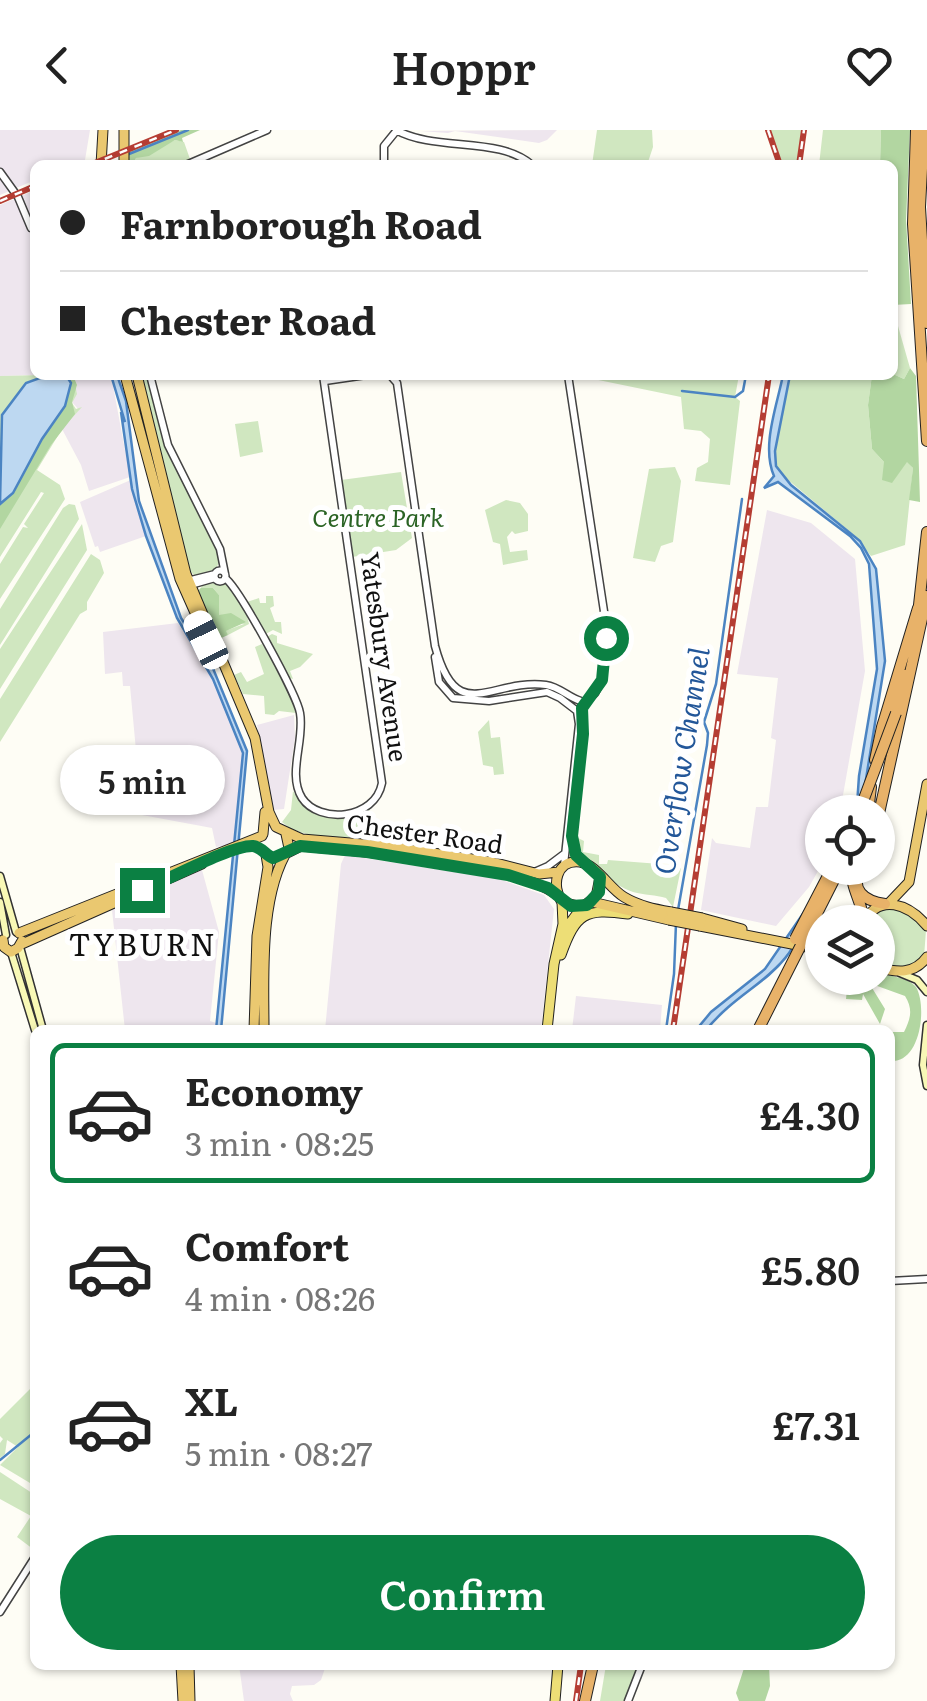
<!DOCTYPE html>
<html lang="en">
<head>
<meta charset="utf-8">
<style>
	body { margin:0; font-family:Literata,serif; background:#f2f2f2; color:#222; height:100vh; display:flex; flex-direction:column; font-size:38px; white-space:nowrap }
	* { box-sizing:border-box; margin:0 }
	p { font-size:32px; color:#767676 }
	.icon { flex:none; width:55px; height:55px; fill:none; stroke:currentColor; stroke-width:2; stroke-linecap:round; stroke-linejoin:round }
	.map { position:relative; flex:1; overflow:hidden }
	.sheet { position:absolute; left:30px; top:895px; width:865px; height:645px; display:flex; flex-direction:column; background:#fff; border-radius:15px; box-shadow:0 2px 8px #0004 }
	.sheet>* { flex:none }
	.hud { position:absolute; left:30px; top:30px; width:868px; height:220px; border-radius:15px; box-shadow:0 2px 8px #0004; display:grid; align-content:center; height:220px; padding:0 30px; background:#fff }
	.buttons { position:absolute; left:805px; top:665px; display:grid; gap:20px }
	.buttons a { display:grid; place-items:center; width:90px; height:90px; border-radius:50%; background:#fff; box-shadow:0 2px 8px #0004; font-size:50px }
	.end { position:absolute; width:45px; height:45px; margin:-22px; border:12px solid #0b8043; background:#fff; box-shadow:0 0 0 5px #fff }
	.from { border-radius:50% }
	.bubble { position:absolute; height:70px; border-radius:35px; background:#fff; box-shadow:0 2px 8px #0004; font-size:32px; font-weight:600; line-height:70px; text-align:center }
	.car { position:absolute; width:30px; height:60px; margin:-30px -15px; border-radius:12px; box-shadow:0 0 8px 2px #0007; background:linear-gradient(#fff 24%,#345 0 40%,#fff 0 76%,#345 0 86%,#fff 0) }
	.hud b { display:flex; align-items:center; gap:35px; height:95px; font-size:38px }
	.hud b+b { border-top:2px solid #e0e0e0 }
	.hud i { width:25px; height:25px; background:#222 }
	ul { padding:18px 0 0; list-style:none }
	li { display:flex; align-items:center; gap:30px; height:140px; margin:0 20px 15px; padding:0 10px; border:5px solid transparent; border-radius:15px }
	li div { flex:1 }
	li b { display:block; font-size:38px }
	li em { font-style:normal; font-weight:600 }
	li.on { border-color:#0b8043 }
	li>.icon { width:90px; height:90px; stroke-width:1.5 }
	.action { display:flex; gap:20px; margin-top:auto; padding:20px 30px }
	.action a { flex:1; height:115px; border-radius:60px; background:#0b8043; color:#fff; font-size:40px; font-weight:600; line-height:115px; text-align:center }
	header { display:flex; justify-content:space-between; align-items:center; height:130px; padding:0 30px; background:#fff; font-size:45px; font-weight:600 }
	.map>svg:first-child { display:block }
	.industrial { fill:#eee6ee }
	.green { fill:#d0e7c0 }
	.forest { fill:#b2d6a1 }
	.water { fill:#bdd8f1; stroke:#4b84c2; stroke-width:2.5 }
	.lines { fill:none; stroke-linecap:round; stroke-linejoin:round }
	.stream { stroke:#4b84c2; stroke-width:2.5 }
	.tertiary-casing { stroke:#434343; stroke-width:9 }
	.secondary-casing { stroke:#323232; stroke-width:9 }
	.primary-casing { stroke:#212121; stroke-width:11 }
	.trunk-casing { stroke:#212121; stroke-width:11 }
	.motorway-casing { stroke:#212121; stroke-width:12 }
	.tertiary { stroke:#fff; stroke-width:6 }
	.secondary { stroke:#f8f8b6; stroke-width:6 }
	.primary { stroke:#edde76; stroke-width:9 }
	.trunk { stroke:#eac870; stroke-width:9 }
	.motorway { stroke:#e8b269; stroke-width:10 }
	.rail-casing { stroke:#b53d33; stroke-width:6 }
	.rail { stroke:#fff; stroke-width:2.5; stroke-dasharray:8; stroke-linecap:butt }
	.trunk-bridge-casing { stroke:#212121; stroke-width:11; stroke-linecap:butt }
	.motorway-bridge-casing { stroke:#212121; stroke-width:12; stroke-linecap:butt }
	.trunk-bridge { stroke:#eac870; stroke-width:9 }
	.motorway-bridge { stroke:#e8b269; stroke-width:10 }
	.route { stroke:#0b8043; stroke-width:12 }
	.labels { text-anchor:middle; stroke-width:10; stroke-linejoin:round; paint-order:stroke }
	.park-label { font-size:25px; font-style:italic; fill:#2b6425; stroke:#fff }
	.street-label { font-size:25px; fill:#101010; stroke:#fff }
	.water-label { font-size:28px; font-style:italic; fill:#235799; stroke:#fff }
	.quarter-label { font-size:30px; letter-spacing:2.5px; fill:#101010; stroke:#fff }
</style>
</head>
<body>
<header><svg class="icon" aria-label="back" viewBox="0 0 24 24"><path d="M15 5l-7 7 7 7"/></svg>Hoppr<svg class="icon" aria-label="heart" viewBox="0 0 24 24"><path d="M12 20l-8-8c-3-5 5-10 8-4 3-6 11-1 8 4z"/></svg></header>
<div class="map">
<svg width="927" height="1571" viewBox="0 0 927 1571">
	<rect width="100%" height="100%" fill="#fefdf5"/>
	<!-- industrial -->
	<path class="industrial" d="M0,0h90l-5,30 -13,5h-37v15l-35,15z
		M557,0l-10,10 -8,3 -84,-12 -7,2 -28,-2z
		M35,60v185h9l-44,1v-171z
		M73,245h38l19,102 -41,14 -8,-26 -19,-36 17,-19 -7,-8 5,-17z
		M133,349l-1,10 14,47 -46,16 -2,-6 -3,1 -15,-45z
		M767,380l44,13 44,36 10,112 -25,141h-18v52l-13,23 -33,39 -75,-16 11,-72 4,5 34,5 6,-41h12l8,-67 -5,-2 7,-60 -41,-4z
		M178,493l30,45 33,77 2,19 -5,55 -4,24 -5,2 -13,2 -4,-19 -70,-13 -12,-129h-7l-1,-14 -17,2 -2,-42z
		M294,585l1,23 -11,71 -11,1 -16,-85z
		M345,725l154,24 45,16 10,14 -13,121h-216l16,-166z
		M202,740l17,62 -9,89 6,2 -1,7h-90l-13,-120z
		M576,866l86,9 -2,25h-88z
		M239,1535h87l-5,15 -7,5 -22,1 -2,8 3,7h-49z"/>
	<!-- green -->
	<path class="green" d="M597,0h55l1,17 -6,18h-55z
		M770,0h33l-5,35h-16z
		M823,0h58l-1,35h-61z
		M175,10l9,2 6,17 -14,6h-43l3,-7z
		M892,175l18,63 -6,11 -11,-5z
		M44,245h29l4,19 -5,9 4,6 6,-2 -20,22 -25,41 23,15 5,14 -65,100v-35l23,-37 5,1 -4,-4 20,-31 -3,-1 -41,65v-181z
		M140,245h8c15,68 40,116 71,177l2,8 -7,11 -19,5 -6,-6z
		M574,245h165l-4,22 5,4 -10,84 -35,-4 2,-13 11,-6 2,-23 -9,-8 -17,-2 -3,-32z
		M790,245h82l-4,30 4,44 12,13 8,20 15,-21 6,7 -8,77 -34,11 -16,-20 -74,-62 -6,-12v-11z
		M258,291l5,31 -23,5 -5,-33z
		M675,337l6,14 -8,61 -12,4 -6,16 -22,-4 16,-89z
		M401,342l11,66 -16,12 -44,7 -11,-77z
		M506,370l14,3 8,11v17l-13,3 -3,-3 -5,6 3,15 17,-2 1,10 -25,5 -3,-21 -7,-2 -8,-32z
		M69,374l6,1 4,14 -79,126v-36l63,-101z
		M82,394l5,26 -87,139v-40z
		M91,424l9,6 4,13 -17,29v8l-7,4 -80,128v-43z
		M226,452l19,26 4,16 -21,11 -3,-4 19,-7 -25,-8 -3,-5 3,-16 -6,-7 -15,3 6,-7z
		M266,466h7l1,10 -4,2 5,14h6l1,12 -9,-4 -9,5 -17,-33 12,-4 1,5h6z
		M272,504l5,2v7l36,11 -13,13 -10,4 3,8 -6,-2 -22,-39z
		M262,514l20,31 14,38 -17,-2 -5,4 -9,-1 -1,-18 -21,-2 -9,-19 7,-3 6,10 17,-8 -9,-27z
		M489,590l2,18 9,-1 4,37 -10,1 -1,-8 -10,-2 -5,-33z
		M293,661c16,27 49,32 77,18l-7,29c-25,-2 -62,2 -81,-16l9,-12z
		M576,707l8,4 -1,11 16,3v9h8l1,-4 52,4 -1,12 5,1 17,-9 -8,39 -7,-9c-10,-3 -22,-3 -33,-6 -19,-6 -55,-35 -57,-55z
		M886,776l19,5 21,19 -2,27 -15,12 -20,-2 -11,-10v-35h-11z
		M35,1254v102l-35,-21 18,-18 -11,-7 -2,14 -5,4v-15l3,-4 -3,-3v-17z
		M0,1342l35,23 -2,54 -16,-12 14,-21 -31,-17z
		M606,1535h33l-14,36h-25z"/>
	<!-- forest -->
	<path class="forest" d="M181,0h19l-18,8 1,4 -8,-2 -26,16 -13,2 -3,7 -5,-1v-13z
		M881,0h29l-4,90 5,84 -18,1 -1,-140h-12z
		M910,238l6,8 4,126 -11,-2 4,-32 -6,-6 -15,21 -10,-3 2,-18 -12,-13 -4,-44 4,-30 21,-1 11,5z
		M66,245h7l4,10 -5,17 3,12 -24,31 -51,84v-25c21,-18 28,-42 42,-65 12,-20 25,-33 29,-56z
		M201,458h12l6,7v20l12,-2 15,9 -20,9 2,4 -11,5 -19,-49z
		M878,843c11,3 30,4 38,14 11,19 5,72 -22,74l-4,-8v-21h14c7,-14 9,-23 1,-36l-36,-13 16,26 -5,15 -17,-30 -1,6 -16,-1 2,-21h30z
		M745,1535h24l1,21 -5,15h-26l-3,-8z"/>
	<!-- water -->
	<path class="water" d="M48,245h18l5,8 -6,23 -23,33 -29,54 -13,11 2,-89 24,-32z
		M111,245h6l9,26 13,100 42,117 31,48 35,85 -26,279h-5l27,-277 -30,-74 -36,-61 -31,-82 -14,-47 -11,-77 4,10z
		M783,245h7l-15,76 1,15 15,19 69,56 16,28 9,92 -24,149 -4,-5 2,-29 18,-107 -8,-105 -8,-16 -11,-12 -72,-54 -14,6 10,-12c-13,-30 3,-70 9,-101z
		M809,775c-16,74 -62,75 -103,125h-10l15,-18 54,-43z"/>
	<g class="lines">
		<!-- stream -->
		<path class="stream" d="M129,24l59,-24
			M682,261l53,6 8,-6 3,-16
			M678,780l29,-165 1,-12 -4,-11 12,-38 26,-185
			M666,900l8,-56 2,-51
			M0,1330l32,-26 3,-27"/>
		<!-- tertiary casing -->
		<g class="tertiary-casing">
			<path id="tertiary" d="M396,0c40,22 104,6 136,35
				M186,35l81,-35
				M384,35v-19l13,-16
				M0,42l18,25 13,31 4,-1
				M150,245l18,70 52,104 5,25
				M390,245l7,8 38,263c22,82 55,32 111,39 14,2 23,13 35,16
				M568,245l39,256 -5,49 -7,13 -18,18
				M325,251l41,-6
				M214.5 446a5.5 5.5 0 1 1 11 0a5.5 5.5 0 1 1-11 0Z
				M225,448c14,10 72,117 75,135 5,27 -13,61 2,85 17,26 73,22 80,-15l-59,-408
				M187,451l28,-7
				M187,456l28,-8
				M435,527l4,25 14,16 36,3 58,-9 13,6 17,13
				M582,579l1,25 -11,102 2,15 9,12
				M564,735l15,-141 -2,-13
				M532,743l16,-7 16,-12
				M890,1151l37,-2
				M0,1482l35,-55
				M628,1571l14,-36"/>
		</g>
		<!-- secondary casing -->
		<g class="secondary-casing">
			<path id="secondary" d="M0,746l16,56
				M0,772l6,33
				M20,817l23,83
				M11,822l24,78
				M900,843l17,7 10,12
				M927,895l-4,40 4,21"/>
		</g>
		<!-- primary casing -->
		<g class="primary-casing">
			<path id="primary" d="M565,809l5,-16 12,-16
				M561,825c15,-42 24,-47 67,-41
				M547,900l7,-66 9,-40 -1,-22
				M555,1571l3,-36"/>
		</g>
		<!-- trunk casing -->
		<g class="trunk-casing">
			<path id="trunk" d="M101,35l2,-35
				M124,35v-35
				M125,245l55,204 32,72
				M137,245l49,199 69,164 14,74 7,15 26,12 85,7 105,16 47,12 20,-2
				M263,704l2,-22
				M287,723l14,-7 12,1c57,6 201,16 244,48
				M600,747l-4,20 -14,10 -20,-5c-11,-16 -6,-43 18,-40 17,3 30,27 44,35 15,9 31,12 47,15
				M592,772l77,18
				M889,773l20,-21 18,-98
				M702,788l40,11
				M864,792c15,-29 45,-18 63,4
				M700,796l122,24
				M19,803l243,-97
				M3,810l1,7 7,5 7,-4 4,-7
				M22,814l180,-80
				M878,838c19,4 36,7 49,-11
				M254,900l3,-94 11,-69 -2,-12
				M264,900c0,-55 -5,-135 25,-182l-3,-14
				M181,1535l2,36
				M189,1535l1,36"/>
		</g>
		<!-- motorway casing -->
		<g class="motorway-casing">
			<path id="motorway" d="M916,0l-3,94 14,217
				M924,0l-4,77 7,116
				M919,475l8,-73
				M896,583l9,-38
				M875,630l7,-33 36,-119
				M868,682l3,-25
				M878,688l49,-222
				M852,738c-2,20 10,33 12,53
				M860,738c-10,22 4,33 25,36
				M585,1571l8,-36"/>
		</g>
		<!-- tertiary -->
		<use href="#tertiary" class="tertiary"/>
		<!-- secondary -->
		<use href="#secondary" class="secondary"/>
		<!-- primary -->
		<use href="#primary" class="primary"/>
		<!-- trunk -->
		<use href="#trunk" class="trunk"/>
		<!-- motorway -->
		<use href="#motorway" class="motorway"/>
		<!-- rail casing -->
		<g class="rail-casing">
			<path id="rail" d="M768,0l12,35
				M90,35l86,-35
				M799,35l5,-35
				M0,71l35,-15
				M673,900l96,-655
				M576,1571l5,-36"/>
		</g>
		<!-- rail -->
		<use href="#rail" class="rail"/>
		<!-- trunk-bridge casing -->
		<g class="trunk-bridge-casing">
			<path id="trunk-bridge" d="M671,782l31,6
				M669,790l31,6"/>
		</g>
		<!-- motorway-bridge casing -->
		<g class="motorway-bridge-casing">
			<path id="motorway-bridge" d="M859,682l37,-99
				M795,809l37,-71
				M758,900l82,-162"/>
		</g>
		<!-- trunk-bridge -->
		<use href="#trunk-bridge" class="trunk-bridge"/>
		<!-- motorway-bridge -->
		<use href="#motorway-bridge" class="motorway-bridge"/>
	</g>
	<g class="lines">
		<!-- route -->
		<path class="route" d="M142,760c24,-9 89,-45 111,-44 8,1 13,9 20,12l27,-12 67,6 141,23 40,13 23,18 16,-1 12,-13 1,-15 -24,-22 -4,-19 11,-102 -1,-26 20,-28 4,-42"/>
	</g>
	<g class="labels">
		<!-- park labels -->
		<g class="park-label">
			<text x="378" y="397">Centre Park</text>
		</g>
		<!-- street labels -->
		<g class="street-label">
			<text transform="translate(384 527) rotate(82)" y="9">Yatesbury Avenue</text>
			<text transform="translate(425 704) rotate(8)" y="9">Chester Road</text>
		</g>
		<!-- water labels -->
		<g class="water-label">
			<text transform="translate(682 631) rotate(-81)" y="10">Overflow Channel</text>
		</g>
		<!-- quarter labels -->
		<g class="quarter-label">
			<text x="143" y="826">TYBURN</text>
		</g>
	</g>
</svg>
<div class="buttons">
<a><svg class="icon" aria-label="locate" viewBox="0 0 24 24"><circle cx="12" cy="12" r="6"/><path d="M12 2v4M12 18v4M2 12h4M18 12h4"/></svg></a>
<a><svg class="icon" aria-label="layers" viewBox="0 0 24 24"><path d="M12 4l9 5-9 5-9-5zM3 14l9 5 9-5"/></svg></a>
</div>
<i class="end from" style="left:606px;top:508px"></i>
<i class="end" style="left:142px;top:760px"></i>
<div class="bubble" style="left:60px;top:615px;width:165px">5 min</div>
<i class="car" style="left:206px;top:510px;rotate:334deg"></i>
<div class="hud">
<b><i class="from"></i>Farnborough Road</b>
<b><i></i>Chester Road</b>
</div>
<section class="sheet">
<ul>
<li class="on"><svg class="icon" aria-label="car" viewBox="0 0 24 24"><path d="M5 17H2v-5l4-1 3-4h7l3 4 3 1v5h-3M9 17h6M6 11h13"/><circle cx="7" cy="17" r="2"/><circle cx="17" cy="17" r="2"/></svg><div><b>Economy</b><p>3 min · 08:25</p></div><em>£4.30</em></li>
<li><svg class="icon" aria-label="car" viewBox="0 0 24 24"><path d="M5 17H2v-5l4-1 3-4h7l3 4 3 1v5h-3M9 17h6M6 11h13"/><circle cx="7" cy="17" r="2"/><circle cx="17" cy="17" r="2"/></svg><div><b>Comfort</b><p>4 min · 08:26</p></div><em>£5.80</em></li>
<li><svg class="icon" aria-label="car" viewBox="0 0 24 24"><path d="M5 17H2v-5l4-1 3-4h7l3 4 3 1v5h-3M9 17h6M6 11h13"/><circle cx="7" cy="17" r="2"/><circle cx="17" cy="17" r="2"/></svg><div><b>XL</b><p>5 min · 08:27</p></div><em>£7.31</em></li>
</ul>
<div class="action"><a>Confirm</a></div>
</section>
</div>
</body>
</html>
